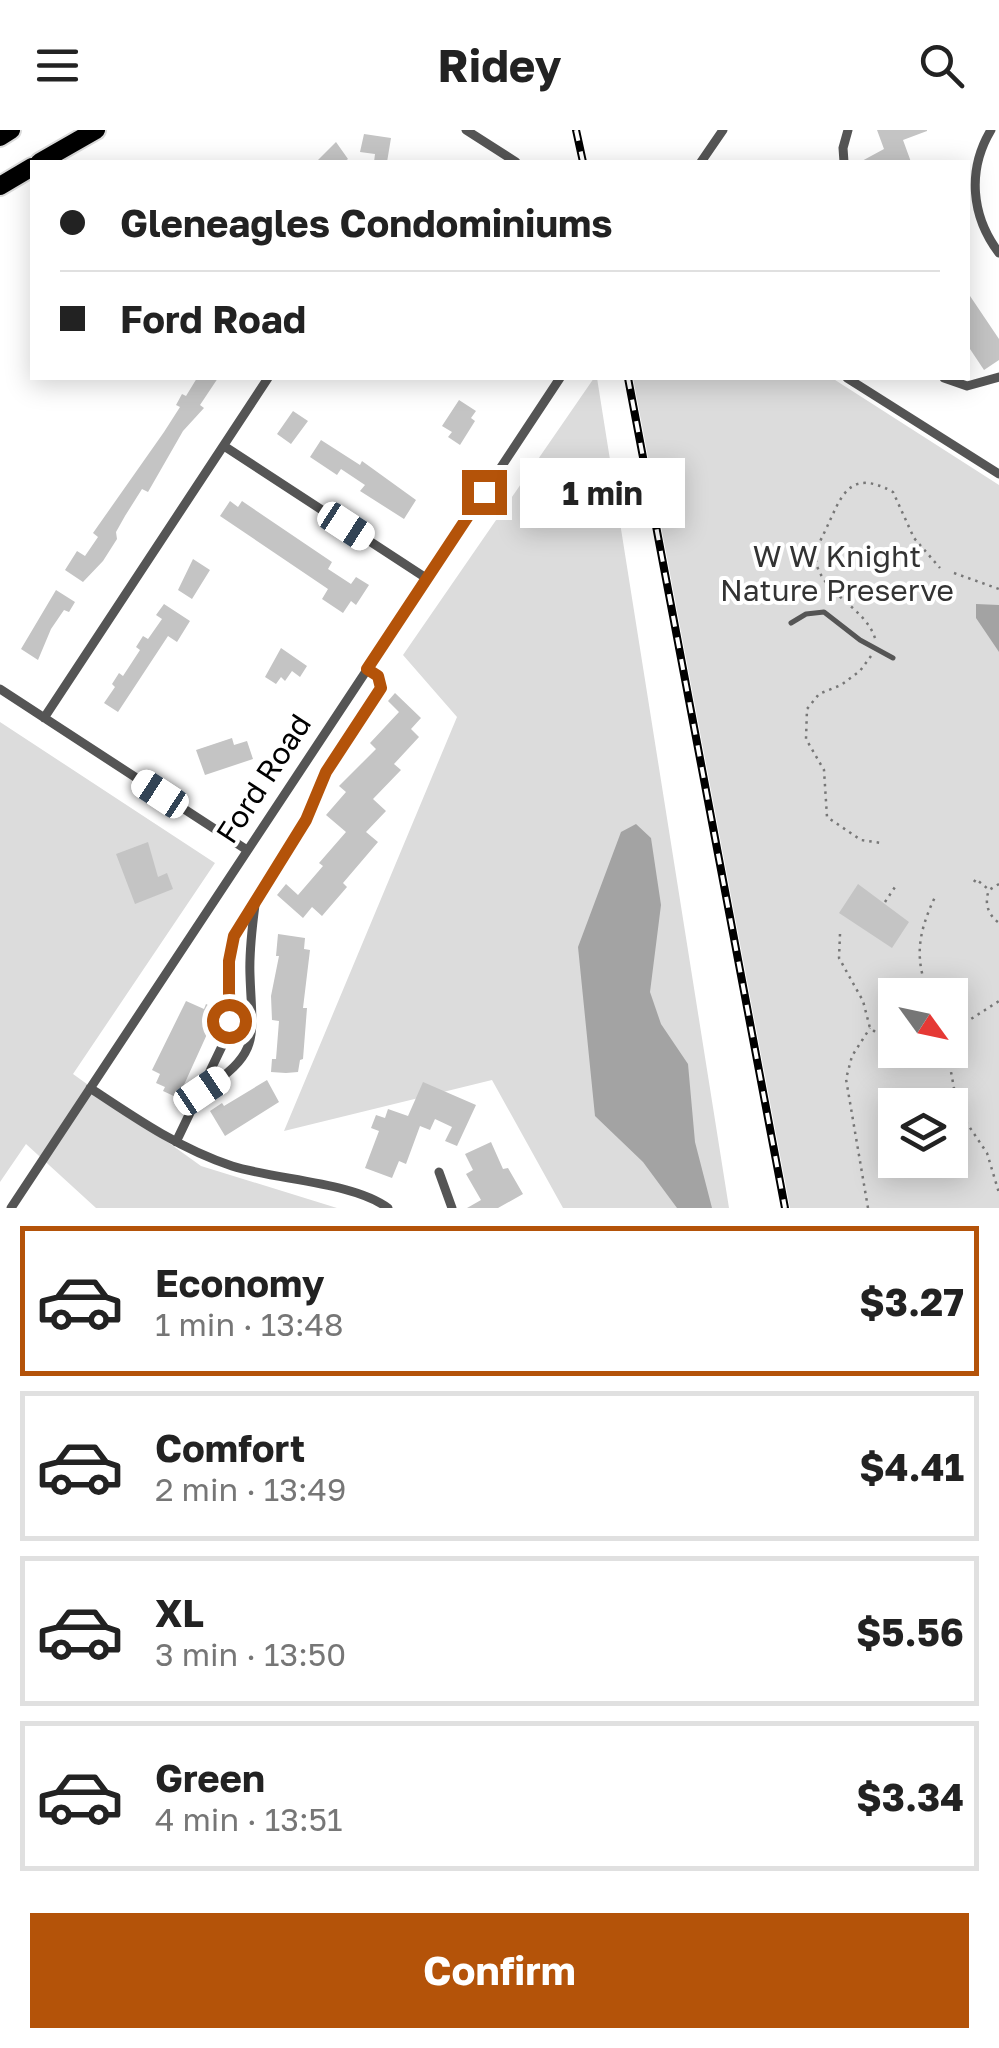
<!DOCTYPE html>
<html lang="en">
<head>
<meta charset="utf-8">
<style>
	body { margin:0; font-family:"Golos Text",sans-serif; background:#f6f6f6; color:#222; height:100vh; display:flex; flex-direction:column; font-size:38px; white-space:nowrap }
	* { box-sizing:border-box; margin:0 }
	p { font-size:32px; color:#767676 }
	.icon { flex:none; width:55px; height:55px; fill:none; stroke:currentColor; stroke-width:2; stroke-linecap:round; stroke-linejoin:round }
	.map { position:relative; height:1078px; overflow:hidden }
	.panel { display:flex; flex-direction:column; background:#fff; flex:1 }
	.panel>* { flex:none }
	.hud { position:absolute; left:30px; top:30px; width:940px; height:220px; border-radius:0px; box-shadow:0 5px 25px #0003; display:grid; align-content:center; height:220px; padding:0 30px; background:#fff }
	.needle { width:65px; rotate:123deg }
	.controls { position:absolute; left:878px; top:848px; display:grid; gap:20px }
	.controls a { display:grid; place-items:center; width:90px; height:90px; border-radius:0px; background:#fff; box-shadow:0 5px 25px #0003; font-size:50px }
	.end { position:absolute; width:45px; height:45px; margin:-22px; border:12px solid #b45309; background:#fff; box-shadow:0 0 0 5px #fff }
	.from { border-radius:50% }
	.bubble { position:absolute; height:70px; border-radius:0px; background:#fff; box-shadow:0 5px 25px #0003; font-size:32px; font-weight:700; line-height:70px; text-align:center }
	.car { position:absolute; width:30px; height:60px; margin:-30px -15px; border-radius:12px; box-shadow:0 0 8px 2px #0007; background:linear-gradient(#fff 24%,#345 0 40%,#fff 0 76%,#345 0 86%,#fff 0) }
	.hud b { display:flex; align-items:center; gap:35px; height:95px; font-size:38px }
	.hud b+b { border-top:2px solid #e0e0e0 }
	.hud i { width:25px; height:25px; background:#222 }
	ul { padding:18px 0 0; list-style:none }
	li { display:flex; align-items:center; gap:30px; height:150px; margin:0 20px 15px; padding:0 10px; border:5px solid #e0e0e0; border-radius:0px }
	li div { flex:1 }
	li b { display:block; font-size:38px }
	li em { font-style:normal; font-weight:700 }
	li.current { border-color:#b45309 }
	li>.icon { width:90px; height:90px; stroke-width:1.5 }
	.cta { display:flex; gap:20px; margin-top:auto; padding:20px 30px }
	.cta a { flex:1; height:115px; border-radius:0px; background:#b45309; color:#fff; font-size:40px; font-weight:700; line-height:115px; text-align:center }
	header { display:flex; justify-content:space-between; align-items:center; height:130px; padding:0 30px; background:#fff; font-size:45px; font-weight:700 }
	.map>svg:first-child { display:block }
	.green { fill:#dcdcdc; fill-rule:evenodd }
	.water { fill:#a3a3a3 }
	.building { fill:#c4c4c4 }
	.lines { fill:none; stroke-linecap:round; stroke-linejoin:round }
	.highway-casing { stroke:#dbdbdb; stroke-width:22 }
	.path { stroke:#777; stroke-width:2.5; stroke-dasharray:2.5 5; stroke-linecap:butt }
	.lane { stroke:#555; stroke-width:5 }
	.street { stroke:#555; stroke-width:9 }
	.highway { stroke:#000; stroke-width:18 }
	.rail-casing { stroke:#000; stroke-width:8 }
	.rail { stroke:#fff; stroke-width:4; stroke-dasharray:11; stroke-linecap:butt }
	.route { stroke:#b45309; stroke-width:12 }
	.labels { text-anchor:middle; stroke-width:8; stroke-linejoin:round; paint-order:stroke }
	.park-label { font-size:30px; fill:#333; stroke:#fff }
	.street-label { font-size:30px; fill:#000; stroke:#fff }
</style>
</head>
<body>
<header><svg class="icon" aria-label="menu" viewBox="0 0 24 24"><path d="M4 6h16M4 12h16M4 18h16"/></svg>Ridey<svg class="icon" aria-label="search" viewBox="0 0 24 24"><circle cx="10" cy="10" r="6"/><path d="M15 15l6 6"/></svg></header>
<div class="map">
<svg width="999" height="1078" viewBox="0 0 999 1078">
	<rect width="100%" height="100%" fill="#fff"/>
	<!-- green -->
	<path class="green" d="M594,248h3l132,830h-166l-71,-128 -208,51 173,-414 -54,-62z
		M633,248h199l167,107v723h-209zM895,865h55v55h-55zM895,975h55v55h-55z
		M0,592l215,141 -142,211 128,92 136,42h-241l-70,-64 -26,38z"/>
	<!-- water -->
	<path class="water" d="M976,474l23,1v47l-23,-34z
		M636,694l15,14 10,67 -11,87 11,32 27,40 7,78 17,66h-35l-34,-46 -48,-46 -17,-169 43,-115z"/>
	<!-- building -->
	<path class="building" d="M877,0h50v1l-24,9 8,22h-51l24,-13z
		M364,4l27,4 -4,24h-13l1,-8 -15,-2z
		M336,12l12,17 -4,3h-28z
		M968,163l31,46v21l-15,10 -16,-24z
		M197,248h21l-18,27 4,3 -21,23 -35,61 -6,-3 -17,27 -9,16 1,7 -14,22 -20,21 -18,-12 12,-19 8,5 13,-19 -5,-4 71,-101 16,-25 -4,-2 6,-11 4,2z
		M459,270l17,11 -5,7 4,3 -15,24 -12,-8 4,-5 -10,-6z
		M293,281l15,10 -17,23 -14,-10z
		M321,310l39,25 2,-4 54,39 -12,19 -44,-28 5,-6 -24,-16 -4,6 -27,-18z
		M230,371l8,6 4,-6 90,61 -4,7 23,15 5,-7 13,8 -13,20 -5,-4 -8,12 -21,-14 6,-10 -108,-73z
		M193,429l17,11 -18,29 -14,-9z
		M56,460l19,12 -6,10 -5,-2 -13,19 -13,31 -17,-11z
		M164,474l26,17 -13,21 -9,-6 -50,76 -14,-9 11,-16 -3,-3 7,-11 4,3 17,-26 -4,-3 7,-11 5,3 14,-20 -6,-4z
		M281,518l26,18 -7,11 -8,-6 -7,10 -4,-4 -5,7 -11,-7z
		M395,563l26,25 -10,11 8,8 -25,27 7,6 -28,29 13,12 -20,21 12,10 -35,41 4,4 -25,29 -10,-9 -9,11 -26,-23 9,-11 12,11 25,-29 -4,-3 27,-31 -20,-17 20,-23 -7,-6 37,-37 -6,-6 29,-31 -11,-11z
		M232,608l2,7 13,-4 6,18 -48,16 -9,-25z
		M148,712l10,35 9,-4 6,16 -38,15 -19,-50z
		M858,754l51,38 -17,26 -53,-35z
		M278,804l27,4 -1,11 6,1 -7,58h4l-4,51 -3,1 -2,12 -12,1 -15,-1 1,-13h4l3,-38 -7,-1 -1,-24 8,-40h-3z
		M186,871l18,8 2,-5 12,6 -40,88 -15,-7 2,-4 -9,-4 4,-9 -8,-4z
		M267,950l12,22 -54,34 -15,-25 12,-8 2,3z
		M423,952l53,23 -19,41 -12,-5 7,-14 -17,-8 -5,11 -10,-4 -14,38 -7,-3 -7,17 -27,-10 14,-37 -8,-3 5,-13 9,3 3,-9 20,7z
		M491,1012l12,27 5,-1 15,26 -25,14h-31l14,-8 -15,-26 7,-4 -8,-16z"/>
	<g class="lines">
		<!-- highway casing -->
		<g class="highway-casing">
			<path id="highway" d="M0,7l11,-7
				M40,32l56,-32
				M0,56l32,-19"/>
		</g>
		<!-- path -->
		<path class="path" d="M954,443l45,16
			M875,508c-10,-30 -48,-42 -58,-72 -4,-14 3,-24 9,-37 15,-31 22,-62 67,-37l21,46 26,30
			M871,526l-11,15 -19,14 -22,9 -12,15 -1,30 18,31 3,47 34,23 20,3
			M974,752l2,-3 12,10
			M999,754l-10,6c-5,13 -1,25 10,33
			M885,772l12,-18
			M840,804l-1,24 24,43 7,27 25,19
			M929,865c-15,-37 -11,-62 6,-98
			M950,896l21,-7 28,-18
			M947,920l11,60 29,43 12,40
			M868,1078l-22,-129 6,-23 18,-28"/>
		<!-- lane -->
		<path class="lane" d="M791,493l15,-9 18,-2 36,28 33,18"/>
		<!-- street -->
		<path class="street" d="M466,0l50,32
			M991,0c-24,40 -20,86 8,123
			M701,32l22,-32
			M844,32l-1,-14 5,-18
			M847,248l152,96
			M944,248l23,8 32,-9
			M224,316l202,132
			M0,559l247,161
			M44,588l224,-340
			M90,958c45,30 90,61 142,78 44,14 121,16 156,42
			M205,959c57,-37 47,-52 45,-114 -1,-23 2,-47 5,-70
			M176,1012l48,-100 7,-39 -2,-42 5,-25 72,-116 20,-48 55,-83 -3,-13 -11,-7
			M439,1042l13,36
			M11,1078l549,-830"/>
		<!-- highway -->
		<use href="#highway" class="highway"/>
		<!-- rail casing -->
		<g class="rail-casing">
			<path id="rail" d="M576,0l7,32
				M628,248l157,830"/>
		</g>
		<!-- rail -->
		<use href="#rail" class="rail"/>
	</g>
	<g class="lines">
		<!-- route -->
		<path class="route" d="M229,891v-60l5,-25 72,-116 20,-48 55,-84 -3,-12 -11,-7 117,-177"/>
	</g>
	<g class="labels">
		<!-- park labels -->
		<g class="park-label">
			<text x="837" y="437">W W Knight<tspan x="837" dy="34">Nature Preserve</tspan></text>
		</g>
		<!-- street labels -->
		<g class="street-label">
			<text transform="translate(264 649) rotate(-57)" y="10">Ford Road</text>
		</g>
	</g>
</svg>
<div class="controls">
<a><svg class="needle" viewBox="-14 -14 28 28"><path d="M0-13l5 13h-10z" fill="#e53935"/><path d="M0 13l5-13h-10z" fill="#767676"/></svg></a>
<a><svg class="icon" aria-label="layers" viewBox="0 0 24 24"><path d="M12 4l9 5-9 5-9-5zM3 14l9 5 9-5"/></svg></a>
</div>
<i class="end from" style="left:229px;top:891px"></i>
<i class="end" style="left:484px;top:362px"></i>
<div class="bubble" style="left:520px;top:328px;width:165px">1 min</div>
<i class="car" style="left:346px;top:396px;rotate:123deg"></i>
<i class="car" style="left:160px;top:664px;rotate:303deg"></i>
<i class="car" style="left:202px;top:961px;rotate:56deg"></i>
<div class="hud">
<b><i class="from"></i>Gleneagles Condominiums</b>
<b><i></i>Ford Road</b>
</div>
</div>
<section class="panel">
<ul>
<li class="current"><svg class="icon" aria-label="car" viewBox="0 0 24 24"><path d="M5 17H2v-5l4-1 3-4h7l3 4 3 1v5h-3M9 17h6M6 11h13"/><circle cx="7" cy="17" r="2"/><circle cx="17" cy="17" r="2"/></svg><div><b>Economy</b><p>1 min · 13:48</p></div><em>$3.27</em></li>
<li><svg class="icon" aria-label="car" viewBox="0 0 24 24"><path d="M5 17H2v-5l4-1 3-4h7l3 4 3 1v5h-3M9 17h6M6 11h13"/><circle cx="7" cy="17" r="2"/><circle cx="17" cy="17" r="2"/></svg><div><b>Comfort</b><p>2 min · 13:49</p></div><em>$4.41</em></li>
<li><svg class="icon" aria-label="car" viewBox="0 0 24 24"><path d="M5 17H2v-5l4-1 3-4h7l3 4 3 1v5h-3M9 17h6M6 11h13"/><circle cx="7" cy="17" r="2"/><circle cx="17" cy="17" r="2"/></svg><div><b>XL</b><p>3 min · 13:50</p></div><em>$5.56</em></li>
<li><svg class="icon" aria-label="car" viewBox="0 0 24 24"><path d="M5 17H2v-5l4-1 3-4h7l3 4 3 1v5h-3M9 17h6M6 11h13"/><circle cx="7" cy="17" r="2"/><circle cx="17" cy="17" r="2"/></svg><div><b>Green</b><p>4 min · 13:51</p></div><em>$3.34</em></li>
</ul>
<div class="cta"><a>Confirm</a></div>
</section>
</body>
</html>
